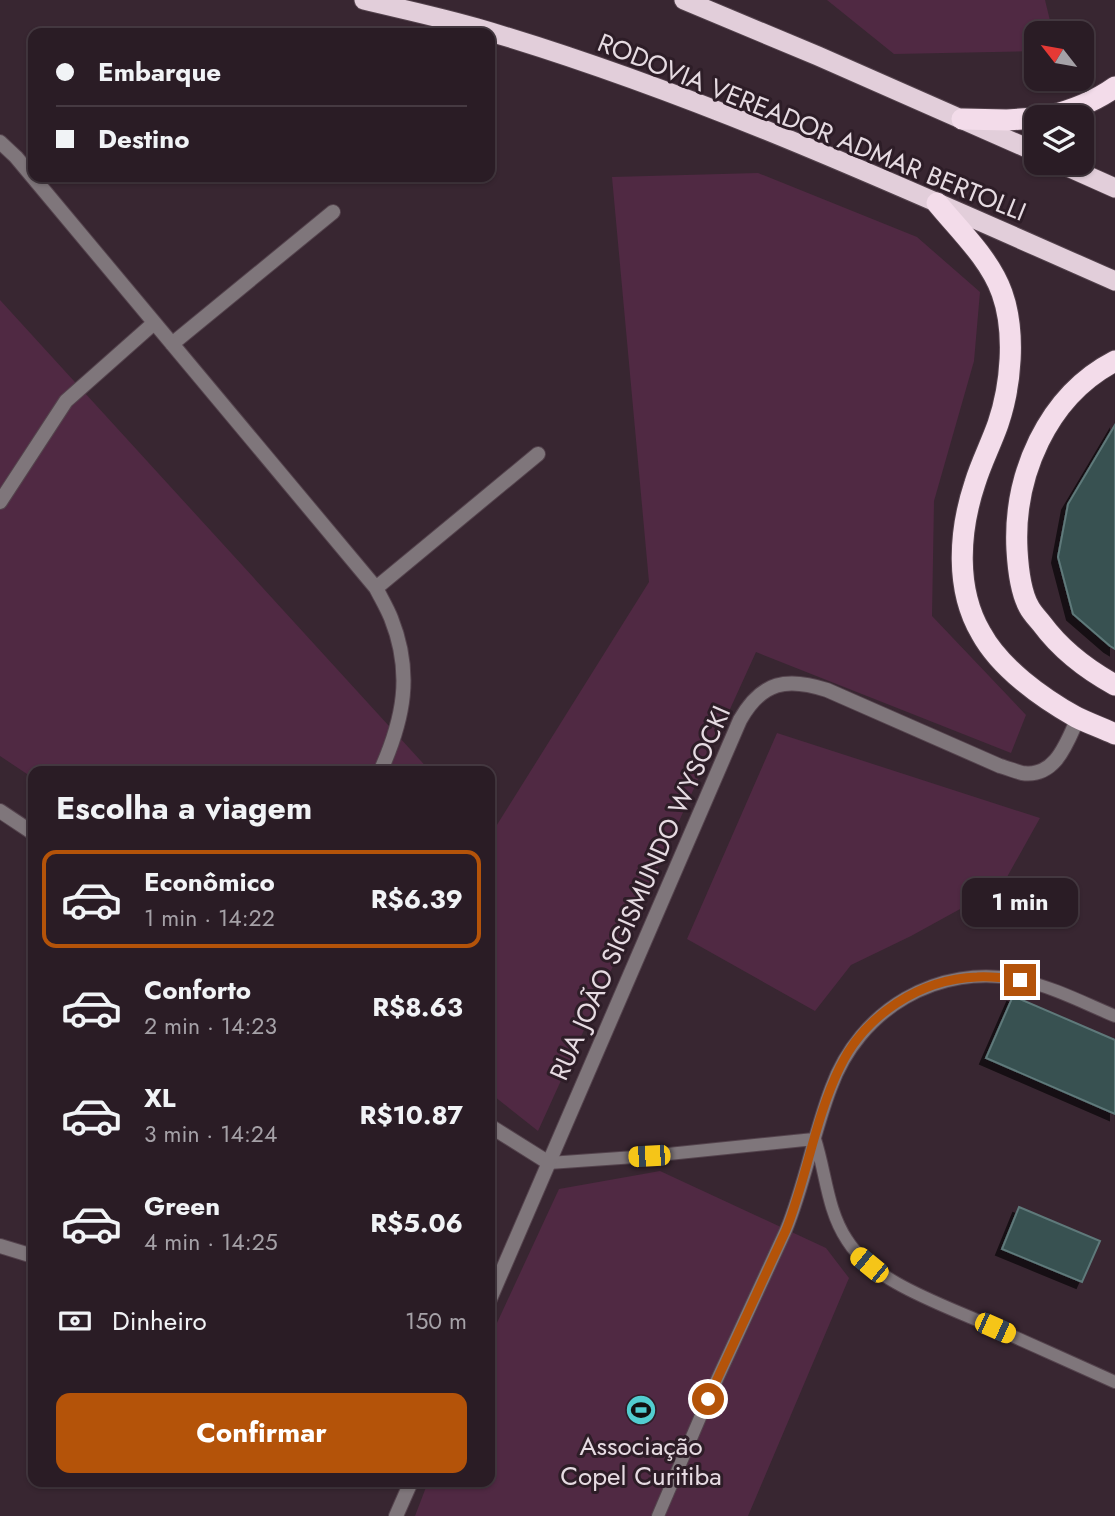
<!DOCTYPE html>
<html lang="pt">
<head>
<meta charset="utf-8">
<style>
	body { margin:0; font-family:Jost,sans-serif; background:#32252d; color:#f1f3f6; height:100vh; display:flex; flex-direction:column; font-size:26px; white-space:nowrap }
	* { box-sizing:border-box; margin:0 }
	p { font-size:23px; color:#a5a1a7 }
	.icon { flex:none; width:38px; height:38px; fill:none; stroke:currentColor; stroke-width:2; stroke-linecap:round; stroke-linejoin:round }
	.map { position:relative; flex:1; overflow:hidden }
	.panel { position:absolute; left:28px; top:766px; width:467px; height:721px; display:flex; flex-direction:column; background:#2a1c25; border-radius:14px; box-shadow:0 2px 5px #0004,0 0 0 2px #463a42 }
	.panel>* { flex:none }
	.top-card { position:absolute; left:28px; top:28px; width:467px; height:154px; border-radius:14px; box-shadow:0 2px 5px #0004,0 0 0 2px #463a42; display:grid; align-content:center; height:154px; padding:0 28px; background:#2a1c25 }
	.needle { width:46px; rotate:301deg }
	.tools { position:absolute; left:1024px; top:21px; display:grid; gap:14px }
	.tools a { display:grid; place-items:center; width:70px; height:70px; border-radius:14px; background:#2a1c25; box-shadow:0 2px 5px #0004,0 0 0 2px #463a42; font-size:35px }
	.end { position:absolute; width:32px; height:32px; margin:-16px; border:9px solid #b45309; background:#fff; box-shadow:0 0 0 4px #fff }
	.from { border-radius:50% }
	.bubble { position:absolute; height:49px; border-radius:14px; background:#2a1c25; box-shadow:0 2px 5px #0004,0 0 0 2px #463a42; font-size:23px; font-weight:700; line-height:49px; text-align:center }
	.car { position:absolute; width:21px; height:42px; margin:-21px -10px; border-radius:9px; box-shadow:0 0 5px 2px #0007; background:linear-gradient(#f5c518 24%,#345 0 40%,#f5c518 0 76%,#345 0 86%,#f5c518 0) }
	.top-card b { display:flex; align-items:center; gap:24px; height:66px; font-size:26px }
	.top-card b+b { border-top:2px solid #463a42 }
	.top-card i { width:18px; height:18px; background:#f1f3f6 }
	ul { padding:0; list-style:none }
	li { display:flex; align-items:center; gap:21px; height:98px; margin:0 14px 10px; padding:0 14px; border:4px solid transparent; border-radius:14px }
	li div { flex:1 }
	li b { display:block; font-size:26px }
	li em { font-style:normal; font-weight:700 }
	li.selected { border-color:#b45309 }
	li>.icon { width:63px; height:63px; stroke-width:1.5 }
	h2 { padding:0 28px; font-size:32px; line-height:84px }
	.pay { display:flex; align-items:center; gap:18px; height:77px; padding:0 28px; font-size:26px }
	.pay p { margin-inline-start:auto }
	.button { display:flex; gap:14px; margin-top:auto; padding:14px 28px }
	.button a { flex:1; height:80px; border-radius:14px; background:#b45309; color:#fff; font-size:28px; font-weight:700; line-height:80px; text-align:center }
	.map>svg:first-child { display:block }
	.green { fill:#502943 }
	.building { fill:#375151; stroke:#5e797a; stroke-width:2; filter:url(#shadow) }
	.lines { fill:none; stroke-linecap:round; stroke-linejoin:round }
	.service-casing { stroke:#54434d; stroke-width:14 }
	.minor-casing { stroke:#54434d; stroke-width:16 }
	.trunk-casing { stroke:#54434d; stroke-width:21 }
	.motorway-casing { stroke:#54434d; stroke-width:23 }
	.service { stroke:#7f767b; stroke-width:12 }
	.minor { stroke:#7f767b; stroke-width:14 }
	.trunk { stroke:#e2ceda; stroke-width:19 }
	.motorway { stroke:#f3dcea; stroke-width:21 }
	.route { stroke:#b45309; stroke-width:9 }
	.labels { text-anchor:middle; stroke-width:6; stroke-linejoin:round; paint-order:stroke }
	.street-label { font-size:26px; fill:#e6dbe2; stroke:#2d1d27 }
	.poi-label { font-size:26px; fill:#e6dbe2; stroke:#2d1d27 }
</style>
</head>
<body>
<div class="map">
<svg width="1115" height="1516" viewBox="0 0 1115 1516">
	<defs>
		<filter id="shadow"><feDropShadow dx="-6" dy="6" stdDeviation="0" flood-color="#0009"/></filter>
	</defs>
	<rect width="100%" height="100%" fill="#382631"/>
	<!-- green -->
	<path class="green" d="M827,0h218l8,33h-17v18l-142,3z
		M758,173l159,64 63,55 -6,69 -40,140 -2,115 94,99 -15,38 -255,-101 -218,479 -48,-38v-257l159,-254 -37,-405z
		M0,300l431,472h-398v6l-33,-22z
		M777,733l263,85 -38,68 -91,50 -60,29 -36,46 -128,-72z
		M660,1171l166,77 23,30 -101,238h-333l13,-34h62v-144l69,-149z"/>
	<!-- building -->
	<path class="building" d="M1115,425v224l-5,-3 -37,-32 -15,-57 10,-53z
		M1013,996l102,44v74l-129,-56z
		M1019,1207l81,34 -18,41 -80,-33z"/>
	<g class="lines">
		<!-- service casing -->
		<g class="service-casing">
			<path id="service" d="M815,1139c11,34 12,71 32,101 26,42 97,65 141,85 42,19 85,38 127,57
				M549,1163l100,-7 165,-17
				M658,1516l50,-117 78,-169c19,-46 27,-95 45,-142 28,-78 107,-126 190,-108 32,7 63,23 94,36"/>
		</g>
		<!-- minor casing -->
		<g class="minor-casing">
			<path id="minor" d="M0,142l16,15 360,431c5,10 11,20 15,30 22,55 13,101 -11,154
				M172,344l161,-132
				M0,502l66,-101 88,-78
				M376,588l162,-134
				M0,811l33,22
				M490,1126l59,37
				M0,1246l33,10
				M490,1299l250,-579c22,-39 47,-43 87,-30l173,76c7,2 15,5 22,7 34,5 45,-31 56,-55
				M396,1516l15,-34"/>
		</g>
		<!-- trunk casing -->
		<g class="trunk-casing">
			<path id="trunk" d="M364,0c37,9 75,17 113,28 219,64 429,161 638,253
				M684,0l134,56 218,96
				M1059,163l56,25"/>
		</g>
		<!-- motorway casing -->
		<g class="motorway-casing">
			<path id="motorway" d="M1045,117c25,-6 49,-15 70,-30
				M962,119l45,1 29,-2
				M937,203c23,28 53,56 65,90 14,39 9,93 -4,131 -7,20 -17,39 -23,59 -16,48 -20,106 6,150 19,35 61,65 95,84 12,6 26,11 39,17
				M1115,361c-68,35 -102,115 -98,189 1,18 3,41 12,57 3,6 9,12 13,17 20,27 44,45 73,61"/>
		</g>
		<!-- service -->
		<use href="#service" class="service"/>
		<!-- minor -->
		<use href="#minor" class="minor"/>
		<!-- trunk -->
		<use href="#trunk" class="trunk"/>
		<!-- motorway -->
		<use href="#motorway" class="motorway"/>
	</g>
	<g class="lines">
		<!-- route -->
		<path class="route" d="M708,1399l78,-169c21,-53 29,-112 54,-163 25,-52 80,-88 137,-90 15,-1 29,1 43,3"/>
	</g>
	<!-- icons -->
	<defs>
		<g id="stadium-disc" transform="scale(1.575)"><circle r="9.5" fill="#52cdd0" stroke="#2d1d27"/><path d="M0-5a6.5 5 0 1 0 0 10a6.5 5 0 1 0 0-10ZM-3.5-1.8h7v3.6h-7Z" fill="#111"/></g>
	</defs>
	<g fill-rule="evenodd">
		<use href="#stadium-disc" x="641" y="1410"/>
	</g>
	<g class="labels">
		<!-- street labels -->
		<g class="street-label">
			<text transform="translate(812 127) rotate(22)" y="9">RODOVIA VEREADOR ADMAR BERTOLLI</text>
			<text transform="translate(640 893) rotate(-66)" y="9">RUA JOÃO SIGISMUNDO WYSOCKI</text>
		</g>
		<!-- poi labels -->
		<g class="poi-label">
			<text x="641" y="1455">Associação<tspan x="641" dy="30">Copel Curitiba</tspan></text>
		</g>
	</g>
</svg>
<div class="tools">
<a><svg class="needle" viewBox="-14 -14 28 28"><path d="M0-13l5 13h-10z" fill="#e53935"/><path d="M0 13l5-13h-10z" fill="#a5a1a7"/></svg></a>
<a><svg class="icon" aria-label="layers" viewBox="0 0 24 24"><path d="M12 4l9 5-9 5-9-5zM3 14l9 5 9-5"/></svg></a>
</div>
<i class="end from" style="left:708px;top:1399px"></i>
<i class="end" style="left:1020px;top:980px"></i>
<div class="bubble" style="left:962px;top:878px;width:116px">1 min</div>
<i class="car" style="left:649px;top:1156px;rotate:267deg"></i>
<i class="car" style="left:869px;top:1265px;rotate:309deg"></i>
<i class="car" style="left:995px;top:1328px;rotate:114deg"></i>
<div class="top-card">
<b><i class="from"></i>Embarque</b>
<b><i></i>Destino</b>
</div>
<section class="panel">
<h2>Escolha a viagem</h2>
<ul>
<li class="selected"><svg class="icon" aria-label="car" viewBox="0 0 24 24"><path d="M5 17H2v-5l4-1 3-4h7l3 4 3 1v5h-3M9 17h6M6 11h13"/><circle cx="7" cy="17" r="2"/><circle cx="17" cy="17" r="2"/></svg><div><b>Econômico</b><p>1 min · 14:22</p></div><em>R$6.39</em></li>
<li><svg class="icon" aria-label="car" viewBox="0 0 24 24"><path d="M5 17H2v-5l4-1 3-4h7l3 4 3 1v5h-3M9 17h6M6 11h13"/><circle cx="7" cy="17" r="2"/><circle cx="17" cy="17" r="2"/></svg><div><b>Conforto</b><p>2 min · 14:23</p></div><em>R$8.63</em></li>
<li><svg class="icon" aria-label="car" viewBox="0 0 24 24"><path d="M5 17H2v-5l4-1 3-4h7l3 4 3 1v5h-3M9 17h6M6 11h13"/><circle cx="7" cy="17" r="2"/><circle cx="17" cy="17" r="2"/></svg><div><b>XL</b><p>3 min · 14:24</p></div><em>R$10.87</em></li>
<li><svg class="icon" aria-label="car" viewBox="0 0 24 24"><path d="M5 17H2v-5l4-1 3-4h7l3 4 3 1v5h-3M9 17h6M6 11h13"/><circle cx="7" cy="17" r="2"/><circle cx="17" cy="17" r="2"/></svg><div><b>Green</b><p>4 min · 14:25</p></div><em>R$5.06</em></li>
</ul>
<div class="pay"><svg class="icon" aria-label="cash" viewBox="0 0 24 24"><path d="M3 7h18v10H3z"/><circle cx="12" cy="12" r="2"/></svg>Dinheiro<p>150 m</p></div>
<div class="button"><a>Confirmar</a></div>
</section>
</div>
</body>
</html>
